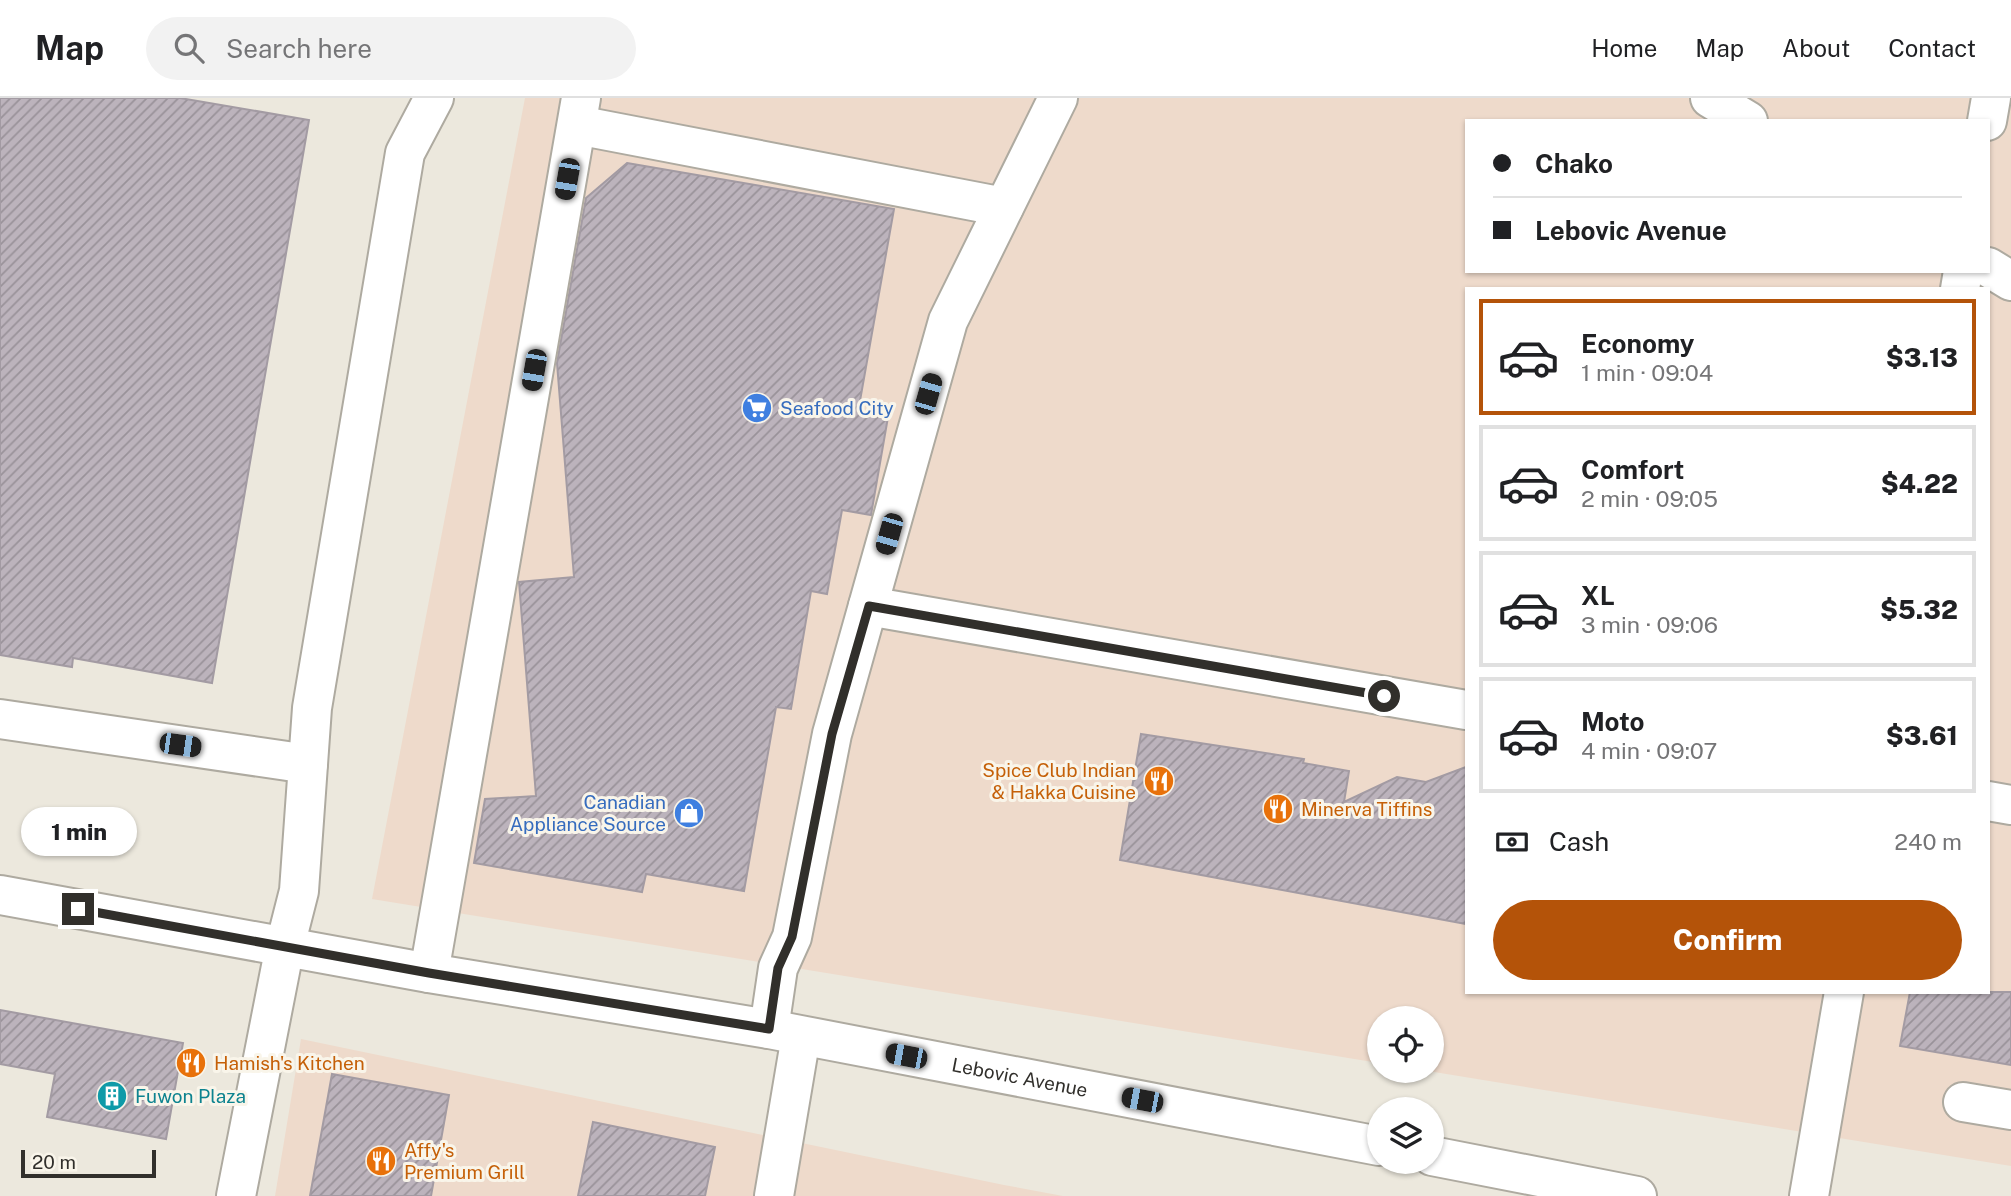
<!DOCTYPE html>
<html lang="en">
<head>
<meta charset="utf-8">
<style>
	body { margin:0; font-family:"Public Sans",sans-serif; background:#f2f2f2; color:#202124; height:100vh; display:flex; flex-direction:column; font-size:26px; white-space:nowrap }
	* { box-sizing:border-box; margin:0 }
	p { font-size:23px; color:#757577 }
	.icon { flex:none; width:38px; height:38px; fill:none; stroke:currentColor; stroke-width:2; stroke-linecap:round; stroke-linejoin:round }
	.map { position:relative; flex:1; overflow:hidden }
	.drawer { position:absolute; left:1465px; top:189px; width:525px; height:707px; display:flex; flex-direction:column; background:#fff; border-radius:0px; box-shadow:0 2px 5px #0004 }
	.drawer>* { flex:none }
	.top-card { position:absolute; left:1465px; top:21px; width:525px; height:154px; border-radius:0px; box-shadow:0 2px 5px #0004; display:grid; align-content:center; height:154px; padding:0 28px; background:#fff }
	.tools { position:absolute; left:1367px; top:908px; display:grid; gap:14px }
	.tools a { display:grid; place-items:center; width:77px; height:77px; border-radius:50%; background:#fff; box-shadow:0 2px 5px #0004; font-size:35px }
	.scale { position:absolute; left:21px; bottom:18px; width:135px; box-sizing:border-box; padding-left:7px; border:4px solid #312f2b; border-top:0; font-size:19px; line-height:24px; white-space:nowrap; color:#312f2b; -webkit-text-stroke:5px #f9f5ea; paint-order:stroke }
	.end { position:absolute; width:32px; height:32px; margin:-16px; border:9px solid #312f2b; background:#fff; box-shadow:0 0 0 4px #fff }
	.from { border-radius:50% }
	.bubble { position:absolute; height:49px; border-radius:24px; background:#fff; box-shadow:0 2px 5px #0004; font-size:23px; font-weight:800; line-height:49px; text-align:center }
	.car { position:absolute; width:21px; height:42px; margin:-21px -10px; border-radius:9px; box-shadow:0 0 5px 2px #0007; background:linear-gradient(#222 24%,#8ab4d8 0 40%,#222 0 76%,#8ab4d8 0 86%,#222 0) }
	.top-card b { display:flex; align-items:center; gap:24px; height:66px; font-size:26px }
	.top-card b+b { border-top:2px solid #e0e0e0 }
	.top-card i { width:18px; height:18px; background:#202124 }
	ul { padding:12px 0 0; list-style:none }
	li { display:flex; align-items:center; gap:21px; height:116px; margin:0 14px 10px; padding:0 14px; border:4px solid #e0e0e0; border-radius:0px }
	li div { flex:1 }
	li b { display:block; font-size:26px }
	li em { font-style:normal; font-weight:800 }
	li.on { border-color:#b45309 }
	li>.icon { width:63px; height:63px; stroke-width:1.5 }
	.pay { display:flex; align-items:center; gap:18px; height:77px; padding:0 28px; font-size:26px }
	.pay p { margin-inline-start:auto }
	.action { display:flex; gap:14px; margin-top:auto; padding:14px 28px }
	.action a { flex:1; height:80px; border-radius:42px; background:#b45309; color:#fff; font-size:28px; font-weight:800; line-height:80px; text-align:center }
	header { display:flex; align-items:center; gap:42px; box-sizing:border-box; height:98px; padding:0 35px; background:#fff; border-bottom:2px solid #e0e0e0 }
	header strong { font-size:33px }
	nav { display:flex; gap:38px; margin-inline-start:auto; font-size:24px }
	.search { width:490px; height:63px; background:#f2f2f2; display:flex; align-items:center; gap:18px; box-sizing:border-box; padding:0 24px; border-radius:38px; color:#757577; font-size:26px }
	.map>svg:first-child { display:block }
	.commercial { fill:#eedacb; fill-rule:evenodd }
	.building { fill:url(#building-hatch); stroke:#a39ba3; stroke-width:2 }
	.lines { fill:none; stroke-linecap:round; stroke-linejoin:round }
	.minor-casing { stroke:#aeaaa0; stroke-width:42 }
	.minor { stroke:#fff; stroke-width:38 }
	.route { stroke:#312f2b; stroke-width:9 }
	.labels { text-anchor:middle; stroke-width:6; stroke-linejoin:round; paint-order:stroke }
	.shop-label { font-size:19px; fill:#366cbe; stroke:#f9f5ea; text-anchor:start }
	.food-label { font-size:19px; fill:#c56008; stroke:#f9f5ea; text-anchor:start }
	.street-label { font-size:19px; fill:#312f2b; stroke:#f9f5ea }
	.culture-label { font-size:19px; fill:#0d838f; stroke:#f9f5ea; text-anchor:start }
</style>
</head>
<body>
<header>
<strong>Map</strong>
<div class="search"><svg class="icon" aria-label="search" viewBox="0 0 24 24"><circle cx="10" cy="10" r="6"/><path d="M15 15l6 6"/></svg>Search here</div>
<nav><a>Home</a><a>Map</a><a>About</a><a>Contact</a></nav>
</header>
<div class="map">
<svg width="2011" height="1098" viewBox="0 0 2011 1098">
	<defs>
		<pattern id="building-hatch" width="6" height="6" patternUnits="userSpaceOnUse" patternTransform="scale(1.75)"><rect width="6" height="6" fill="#bcb3bc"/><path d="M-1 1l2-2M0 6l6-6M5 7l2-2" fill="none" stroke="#999299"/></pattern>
	</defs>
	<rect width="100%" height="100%" fill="#ece8dd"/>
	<!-- commercial -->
	<path class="commercial" d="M525,0h1486v1068l-583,-95h4v-53h-53v45l-1007,-164zM1466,23h522v150h-522zM1466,191h522v703h-522z
		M301,941l703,146 59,11h-788z"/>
	<!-- building -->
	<path class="building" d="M0,0h180l129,22 -97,563 -139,-25 -1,9 -72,-12z
		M627,65l267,46 -36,203 30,5 -17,98 -29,-5 -15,84 -16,-3 -20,118 -15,-2 -32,184 -98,-17 -4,18 -168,-29 11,-64 51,-3 -17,-214 55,-5 -17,-214 29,-165z
		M1141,636l163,25 -1,4 46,8 -5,31 53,-25 29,5 40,-15v157l-346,-64z
		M1910,894h101v73l-111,-19z
		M0,912l183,33 -17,96 -119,-22 8,-43 -55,-10z
		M332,976l117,21 -18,101h-121z
		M593,1024l122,25 -10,49h-127z"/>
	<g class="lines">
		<!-- minor casing -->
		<g class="minor-casing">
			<g id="minor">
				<path d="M1710,0l38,23"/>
				<path d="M1987,23l4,-23"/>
				<path d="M577,27l427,82"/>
				<path d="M1988,169l23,14"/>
				<path d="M1960,191l3,-18"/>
				<path d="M868,508l598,104"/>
				<path d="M0,621l308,45"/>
				<path d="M1988,703l23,4"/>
				<path id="s1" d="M0,797l429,78 340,56 610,117"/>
				<path d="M429,875l152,-875"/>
				<path d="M769,931l9,-61 14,-31 40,-203 116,-413 110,-223"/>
				<path d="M1963,1004l48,8"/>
				<path d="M1432,1058l205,40"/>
				<path d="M236,1098l49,-250 14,-55 13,-183 93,-555 29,-55"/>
				<path d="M774,1098l27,-160"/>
				<path d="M1809,1098l35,-204"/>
			</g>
		</g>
		<!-- minor -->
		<use href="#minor" class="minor"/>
	</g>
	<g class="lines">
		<!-- route -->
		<path class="route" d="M78,811l351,64 340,56 9,-61 14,-31 40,-203 37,-128 515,90"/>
	</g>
	<!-- icons -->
	<defs>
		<g id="supermarket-disc" transform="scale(1.575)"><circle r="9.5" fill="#3f7fe0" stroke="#f9f5ea"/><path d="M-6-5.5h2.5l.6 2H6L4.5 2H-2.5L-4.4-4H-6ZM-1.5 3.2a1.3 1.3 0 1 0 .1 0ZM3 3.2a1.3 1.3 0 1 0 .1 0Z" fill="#fff"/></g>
		<g id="restaurant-disc" transform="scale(1.575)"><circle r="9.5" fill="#e8710a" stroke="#f9f5ea"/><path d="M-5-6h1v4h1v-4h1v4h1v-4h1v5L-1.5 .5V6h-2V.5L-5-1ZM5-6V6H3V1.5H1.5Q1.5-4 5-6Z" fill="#fff"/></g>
		<g id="shop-disc" transform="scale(1.575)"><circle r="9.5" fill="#3f7fe0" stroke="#f9f5ea"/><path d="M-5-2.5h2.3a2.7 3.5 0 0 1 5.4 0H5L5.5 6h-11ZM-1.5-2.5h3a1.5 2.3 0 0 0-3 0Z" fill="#fff"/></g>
		<g id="building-disc" transform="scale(1.575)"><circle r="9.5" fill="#0f9aa8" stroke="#f9f5ea"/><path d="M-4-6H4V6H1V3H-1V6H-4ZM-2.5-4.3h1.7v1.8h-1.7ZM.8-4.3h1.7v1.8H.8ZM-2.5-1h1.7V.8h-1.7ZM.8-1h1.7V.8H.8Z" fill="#fff"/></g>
	</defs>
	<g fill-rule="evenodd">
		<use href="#supermarket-disc" x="757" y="310"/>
		<use href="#restaurant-disc" x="1159" y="683"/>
		<use href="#restaurant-disc" x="1278" y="711"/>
		<use href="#shop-disc" x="689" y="715"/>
		<use href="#restaurant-disc" x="191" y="965"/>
		<use href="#building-disc" x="112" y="998"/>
		<use href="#restaurant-disc" x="381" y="1063"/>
	</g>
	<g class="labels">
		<!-- shop labels -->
		<g class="shop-label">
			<text x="780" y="317">Seafood City</text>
			<text x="666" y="711" text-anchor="end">Canadian<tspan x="666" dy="22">Appliance Source</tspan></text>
		</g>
		<!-- food labels -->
		<g class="food-label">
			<text x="1136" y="679" text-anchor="end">Spice Club Indian<tspan x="1136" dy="22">&amp; Hakka Cuisine</tspan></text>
			<text x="1301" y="718">Minerva Tiffins</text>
			<text x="214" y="972">Hamish's Kitchen</text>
			<text x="404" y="1059">Affy's<tspan x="404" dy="22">Premium Grill</tspan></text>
		</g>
		<!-- street labels -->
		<g class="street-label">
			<text dy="7" stroke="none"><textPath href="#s1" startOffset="1036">Lebovic Avenue</textPath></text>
		</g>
		<!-- culture labels -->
		<g class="culture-label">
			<text x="135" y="1005">Fuwon Plaza</text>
		</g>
	</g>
</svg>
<div class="tools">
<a><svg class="icon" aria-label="locate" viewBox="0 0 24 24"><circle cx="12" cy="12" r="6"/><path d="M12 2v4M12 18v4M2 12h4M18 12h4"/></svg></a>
<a><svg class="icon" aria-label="layers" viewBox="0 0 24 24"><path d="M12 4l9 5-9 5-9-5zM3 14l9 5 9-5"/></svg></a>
</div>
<div class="scale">20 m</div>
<i class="end from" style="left:1384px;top:598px"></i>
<i class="end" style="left:78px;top:811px"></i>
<div class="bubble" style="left:21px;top:709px;width:116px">1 min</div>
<i class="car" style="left:567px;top:81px;rotate:190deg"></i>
<i class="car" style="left:534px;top:272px;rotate:190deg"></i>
<i class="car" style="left:928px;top:296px;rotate:16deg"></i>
<i class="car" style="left:889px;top:436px;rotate:196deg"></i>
<i class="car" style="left:180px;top:647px;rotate:98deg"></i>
<i class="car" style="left:906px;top:958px;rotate:281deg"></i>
<i class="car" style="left:1142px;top:1002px;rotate:281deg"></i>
<div class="top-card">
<b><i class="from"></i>Chako</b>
<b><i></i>Lebovic Avenue</b>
</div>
<section class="drawer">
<ul>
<li class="on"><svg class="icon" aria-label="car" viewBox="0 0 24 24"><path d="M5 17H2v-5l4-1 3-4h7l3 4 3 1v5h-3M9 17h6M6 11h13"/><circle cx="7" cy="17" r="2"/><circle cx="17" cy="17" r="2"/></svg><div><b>Economy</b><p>1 min · 09:04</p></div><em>$3.13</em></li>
<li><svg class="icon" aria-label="car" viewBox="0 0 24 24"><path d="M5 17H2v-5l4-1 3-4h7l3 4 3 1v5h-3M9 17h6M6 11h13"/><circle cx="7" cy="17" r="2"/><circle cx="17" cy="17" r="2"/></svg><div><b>Comfort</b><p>2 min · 09:05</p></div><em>$4.22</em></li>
<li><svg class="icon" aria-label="car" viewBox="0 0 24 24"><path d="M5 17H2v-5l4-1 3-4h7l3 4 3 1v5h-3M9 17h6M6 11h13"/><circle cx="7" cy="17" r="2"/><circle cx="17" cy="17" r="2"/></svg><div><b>XL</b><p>3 min · 09:06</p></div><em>$5.32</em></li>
<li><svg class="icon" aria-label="car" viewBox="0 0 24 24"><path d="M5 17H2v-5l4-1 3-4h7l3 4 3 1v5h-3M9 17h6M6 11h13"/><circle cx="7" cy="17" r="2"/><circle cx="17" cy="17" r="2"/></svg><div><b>Moto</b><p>4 min · 09:07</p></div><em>$3.61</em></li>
</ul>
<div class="pay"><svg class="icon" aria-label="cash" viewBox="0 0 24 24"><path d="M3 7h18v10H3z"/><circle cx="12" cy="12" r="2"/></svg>Cash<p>240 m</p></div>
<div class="action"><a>Confirm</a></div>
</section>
</div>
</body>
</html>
